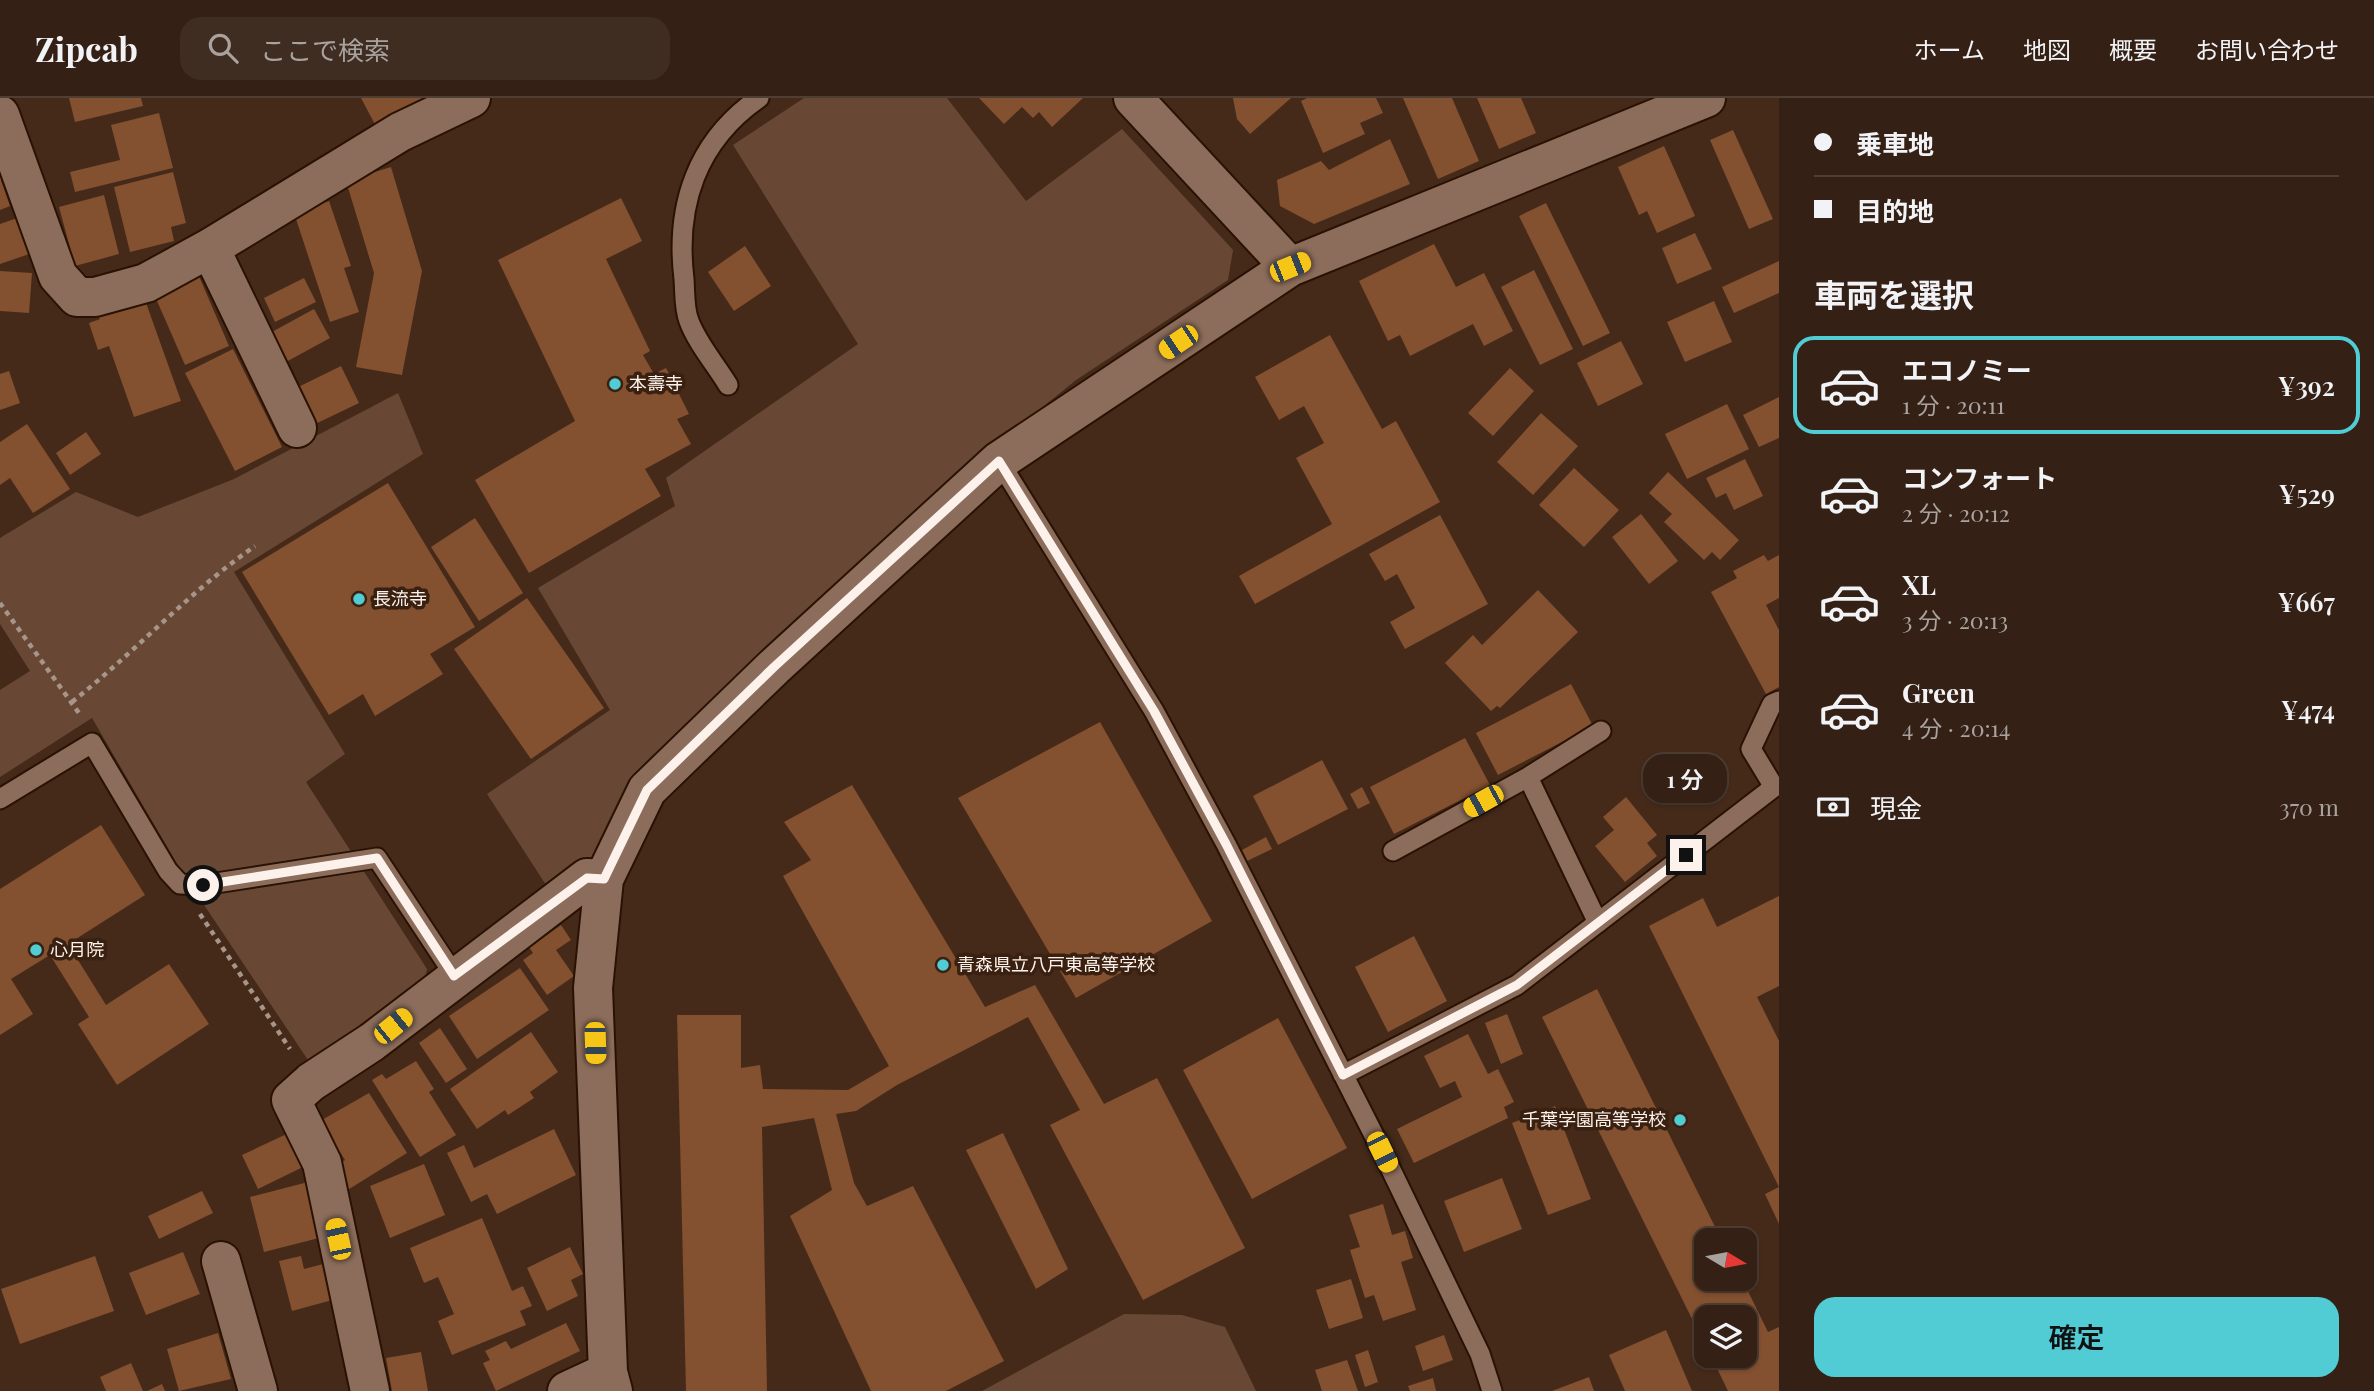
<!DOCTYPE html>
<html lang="ja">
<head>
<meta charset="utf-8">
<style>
	body { margin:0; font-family:"Playfair Display","Noto Sans JP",serif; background:#3f2d22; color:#f1f3f6; height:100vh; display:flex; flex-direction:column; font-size:26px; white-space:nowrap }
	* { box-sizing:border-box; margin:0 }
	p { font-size:23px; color:#a9a3a0 }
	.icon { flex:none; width:38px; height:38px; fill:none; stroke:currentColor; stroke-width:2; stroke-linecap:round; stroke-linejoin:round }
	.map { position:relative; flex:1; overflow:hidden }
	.panel { display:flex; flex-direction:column; background:#342014; width:595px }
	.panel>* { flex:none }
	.banner { display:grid; align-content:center; height:154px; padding:0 35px; background:#342014 }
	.needle { width:46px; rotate:100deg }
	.buttons { position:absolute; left:1694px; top:1130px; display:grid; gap:14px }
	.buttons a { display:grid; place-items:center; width:63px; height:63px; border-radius:14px; background:#342014; box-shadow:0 2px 5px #0004,0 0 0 2px #4e3e34; font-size:35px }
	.end { position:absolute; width:32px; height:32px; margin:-16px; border:9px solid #fdf2eb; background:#111; box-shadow:0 0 0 4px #111 }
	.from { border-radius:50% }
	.bubble { position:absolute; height:49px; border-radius:21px; background:#342014; box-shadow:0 2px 5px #0004,0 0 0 2px #4e3e34; font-size:23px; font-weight:600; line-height:49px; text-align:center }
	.car { position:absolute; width:21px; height:42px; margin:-21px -10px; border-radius:9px; box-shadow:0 0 5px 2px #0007; background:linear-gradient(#f5c518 24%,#345 0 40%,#f5c518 0 76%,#345 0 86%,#f5c518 0) }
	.banner b { display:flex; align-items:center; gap:24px; height:66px; font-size:26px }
	.banner b+b { border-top:2px solid #4e3e34 }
	.banner i { width:18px; height:18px; background:#f1f3f6 }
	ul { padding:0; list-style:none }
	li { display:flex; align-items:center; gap:21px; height:98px; margin:0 14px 10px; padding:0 21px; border:4px solid transparent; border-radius:21px }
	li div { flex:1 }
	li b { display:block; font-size:26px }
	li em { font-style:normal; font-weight:600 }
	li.active { border-color:#51ccd4 }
	li>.icon { width:63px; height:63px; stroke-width:1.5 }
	h2 { padding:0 35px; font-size:32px; line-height:84px }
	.pay { display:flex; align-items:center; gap:18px; height:77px; padding:0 35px; font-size:26px }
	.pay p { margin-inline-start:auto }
	.action { display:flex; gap:14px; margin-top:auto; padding:14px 35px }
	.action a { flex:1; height:80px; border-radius:21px; background:#51ccd4; color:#111; font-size:28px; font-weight:600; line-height:80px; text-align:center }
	header { display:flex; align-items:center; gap:42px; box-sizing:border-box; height:98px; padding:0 35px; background:#342014; border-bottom:2px solid #4e3e34 }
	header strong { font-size:33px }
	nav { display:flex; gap:38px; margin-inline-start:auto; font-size:24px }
	.search { width:490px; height:63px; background:#3f2d22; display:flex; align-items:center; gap:18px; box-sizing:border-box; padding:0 24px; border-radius:21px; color:#a9a3a0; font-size:26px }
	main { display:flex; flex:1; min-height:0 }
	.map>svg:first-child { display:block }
	.green { fill:#684835 }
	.building { fill:#835030 }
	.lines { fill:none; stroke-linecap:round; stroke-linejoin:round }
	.service-casing { stroke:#2a1203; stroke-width:23 }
	.minor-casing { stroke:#2a1203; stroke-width:42 }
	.path { stroke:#a8958a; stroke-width:4.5; stroke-dasharray:5 5; stroke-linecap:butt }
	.service { stroke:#8c6d5b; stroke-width:19 }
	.minor { stroke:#8c6d5b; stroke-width:38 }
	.route { stroke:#fdf2eb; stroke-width:9 }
	.poi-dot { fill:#51ccd4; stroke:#3a2010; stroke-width:2.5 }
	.labels { text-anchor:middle; stroke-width:7; stroke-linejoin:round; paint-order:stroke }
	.poi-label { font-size:18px; fill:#fdf2eb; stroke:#3a2010; text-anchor:start }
</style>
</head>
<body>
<header>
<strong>Zipcab</strong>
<div class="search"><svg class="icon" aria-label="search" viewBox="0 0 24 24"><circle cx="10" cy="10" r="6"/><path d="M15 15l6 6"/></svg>ここで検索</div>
<nav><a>ホーム</a><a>地図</a><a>概要</a><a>お問い合わせ</a></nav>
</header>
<main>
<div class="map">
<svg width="1779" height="1293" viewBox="0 0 1779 1293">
	<rect width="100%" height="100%" fill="#452a1a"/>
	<!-- green -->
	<path class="green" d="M804,0h143l79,103 96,-72 111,121 -5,30 -152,100 -91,74 -335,315 -60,92 -42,27 -61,-94 123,-84 -72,-122 137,-82 -9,-28 192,-134 -125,-199z
		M398,295l25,61 -189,118 111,182 -39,28 121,187 -4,20 -109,80 -134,-200 -88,-151 -92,59v-87l30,-19 -30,-47v-86l76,-46 62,25 96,-38z
		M1124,1216l58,1 43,12 31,64h-274z"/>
	<!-- building -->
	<path class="building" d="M69,0h72l2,8 -68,16z
		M361,0h77l-59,34z
		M979,0h104l-31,29 -13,-15 -6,6 -11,-11 -18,17z
		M1233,0h58l-41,36 -13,-15z
		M1307,0h69l7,15 -23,10 5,11 -42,19 -22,-52z
		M1403,0h49l27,63 -41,18z
		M1477,0h44l15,35 -37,16z
		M159,15l14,55 -98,24 -5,-20 50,-12 -9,-35z
		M1733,32l40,89 -24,10 -39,-89z
		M1390,41l20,45 -96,40 -34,-18 -3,-26 44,-19 8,9z
		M0,48l11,31 -10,3 9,26 -10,4z
		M1664,48l31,70 -38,17 -10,-22 -8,4 -21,-48z
		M391,69l31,104 -20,104 -46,-8 18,-94 -28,-92z
		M173,74l13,51 -15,4 3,14 -44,11 -16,-65z
		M104,97l15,59 -44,12 -16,-59z
		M621,100l21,43 -36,18 44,92 -7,4 11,19 12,-6 23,46 -12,5 14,25 -46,25 16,27 -132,77 -54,-93 100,-59 -77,-161z
		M329,103l22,65 -7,2 15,44 -29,10 -36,-109z
		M1546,105l64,130 -27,13 -64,-130z
		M23,118l12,36 -35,12v-40z
		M1695,135l17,36 -35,15 -15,-36z
		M1434,146l22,43 28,-14 29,58 -29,15 -11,-22 -63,32 -10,-21 -12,6 -29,-60z
		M745,148l26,40 -37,25 -26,-39z
		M1779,163v32l-45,20 -12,-26z
		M1534,172l39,79 -33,16 -39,-78z
		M0,173l32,2 -3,40 -29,-2z
		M198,176l31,72 -44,19 -31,-71z
		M304,180l12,24 -41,20 -11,-24z
		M145,202l36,101 -47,16 -25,-71 -11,4 -9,-27 11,-4 -2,-3z
		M1714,203l18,41 -47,20 -18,-40z
		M314,211l16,29 -44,24 -16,-29z
		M1330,237l52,94 14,-8 44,81 -185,102 -16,-28 93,-52 -36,-66 28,-15 -20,-37 -25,14 -24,-43z
		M1621,243l22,43 -45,22 -21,-43z
		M233,251l49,98 -47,24 -50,-98z
		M341,268l18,37 -52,25 -17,-37z
		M1510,270l24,23 -41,45 -25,-23z
		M9,273l11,32 -20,7v-36z
		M1779,299v41l-20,9 -16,-32z
		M1727,306l22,45 -62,30 -22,-45z
		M1541,315l37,33 -45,49 -36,-33z
		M27,326l43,65 -37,24 -23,-35 -10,7v-43z
		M86,334l15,22 -31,21 -14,-22z
		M1745,361l18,37 -29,14 -8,-17 -10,5 -10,-20z
		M1574,370l45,42 -35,37 -45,-42z
		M1668,374l71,68 -19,20 -8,-8 -8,8 -40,-38 8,-8 -23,-21z
		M388,385l87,144 -45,27 13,20 -68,42 -12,-22 -34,21 -87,-143z
		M1641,416l37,47 -29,23 -37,-47z
		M1440,417l48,89 -83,45 -15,-27 25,-14 -18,-34 -12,7 -16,-27z
		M475,420l48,75 -44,28 -48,-74z
		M1764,457l4,6 11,-6v43l-13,7 13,25v57l-13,7 -55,-102 26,-14 -4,-7z
		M1538,492l40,42 -78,76 -3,-2 -6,5 -46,-48 28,-28 9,10z
		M527,500l77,110 -73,51 -77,-110z
		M1571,586l22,42 -95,49 -22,-42z
		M1100,624l112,199 -136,77 -118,-200z
		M1465,640l25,47 -96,49 -24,-47z
		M1322,662l26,49 -70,36 -25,-49z
		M852,687l133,222 50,-22 69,119 53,-26 88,170 -102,52 -93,-175 30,-15 -52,-93 -131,68 -41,26 -20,3 18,69 13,23 46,-20 91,175 -58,30h-75l-81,-175 42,-26 -18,-72 -52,9 5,264h-81l-9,-376h64v53l19,-3 3,24 85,1 41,-24 -106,-190 28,-16 -27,-38z
		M1362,689l8,16 -12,6 -8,-15z
		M1626,699l31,38 -10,8 10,13 -32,26 -30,-36 19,-16 -11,-13z
		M101,727l44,70 -77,49 38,61 63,-41 40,60 -92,61 -39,-61 11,-7 -39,-62 -39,24 22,35 -33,21v-146z
		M1266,739l6,12 -25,12 -5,-11z
		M1779,798v90l-22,11 22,44v183l-14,-30 14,-7 -130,-261 54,-28 14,29z
		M561,827l10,15 -15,10 18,26 -27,19 -24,-35 10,-7 -4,-6z
		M1414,838l33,65 -59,31 -33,-65z
		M520,870l29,42 -72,49 -28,-43z
		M1597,891l125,252h-16v38h36l26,53 11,-5v64h-51l-17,-35h34v-38h-39v29l-164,-330z
		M1507,916l16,40 -22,10 -16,-41z
		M1278,920l69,130 -95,51 -69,-129z
		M440,930l27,41 -21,14 -27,-40z
		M531,934l27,40 -28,20 4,6 -26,17 -3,-5 -28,19 -27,-40z
		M1468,936l20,40 10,-5 16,33 -10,5 4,11 -94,45 -17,-34 65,-32 -7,-16 -15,7 -16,-32z
		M416,963l18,28 -5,3 27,43 -36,22 -48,-77 10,-6 4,5z
		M369,995l38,60 -61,38 -14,-23 13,-8 -25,-39z
		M1555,1008l36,93 -43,16 -36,-92z
		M554,1031l22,46 -79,39 -10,-20 -16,8 -24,-49 17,-8 10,23z
		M291,1034l16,33 -49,24 -16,-34z
		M1003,1035l65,136 -32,20 -70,-139z
		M424,1066l21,51 -55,23 -20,-52z
		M1502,1080l20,51 -58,23 -20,-51z
		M308,1084l15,55 -59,15 -14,-55z
		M202,1093l11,22 -54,26 -11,-23z
		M1383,1106l9,31 13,-4 8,27 -12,4 15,48 -33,11 -9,-26 -9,3 -15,-48 10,-3 -11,-32z
		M482,1120l30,73 11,-5 9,20 -12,5 6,14 -74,30 -14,-34 16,-7 -16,-37 -14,6 -14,-35z
		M570,1149l13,27 -12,6 7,16 -31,15 -20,-43z
		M183,1154l17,42 -54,21 -17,-42z
		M95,1158l19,55 -94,33 -19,-55z
		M301,1158l3,13 23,-6 9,36 -44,12 -13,-50z
		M1351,1181l12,39 -34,11 -13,-39z
		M566,1225l14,28 -84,40 -13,-28 7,-3 -5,-9 21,-10 5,8z
		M1666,1232l26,61h-67l-16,-36z
		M218,1235l13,46 -52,12 -12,-42z
		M1444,1237l9,25 -30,11 -8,-25z
		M1368,1252l10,32 -13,5 -10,-32z
		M421,1254l7,39h-36l-6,-33z
		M1347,1262l11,31h-36l-7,-21z
		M131,1265l12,28h-37l-6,-14z
		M1589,1279l5,14h-42z
		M1433,1280l3,13h-26l-2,-5z
		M162,1286l3,7h-18z"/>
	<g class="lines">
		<!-- service casing -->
		<g class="service-casing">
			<path id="service" d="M728,287c-12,-20 -31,-42 -39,-64 -5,-12 -4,-29 -5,-42 -9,-74 13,-138 75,-181
				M999,363l155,250 72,133 156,307 98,203 12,37
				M1528,679l70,146
				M0,701l92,-56 76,128 12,13 23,1 174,-27 78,118
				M1393,753l135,-74 73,-46
				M1343,977l174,-90 257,-198 -23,-38 21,-45 7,-3"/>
		</g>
		<!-- minor casing -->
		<g class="minor-casing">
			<path id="minor" d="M1133,0l157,169
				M0,17l58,161 19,21h18l51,-14 64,-35 190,-116 71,-34
				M210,150l87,180
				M221,1163l37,130
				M370,1293l-48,-228 -31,-63 20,-18 61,-40 215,-164 17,1
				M567,1293l41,-19
				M613,1293l-5,-19 -15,-384 11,-109 43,-89 127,-123 225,-206 291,-194 416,-169"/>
		</g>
		<!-- path -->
		<path class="path" d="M0,505l81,113
			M72,604c63,-50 117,-110 183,-156
			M200,816l90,135"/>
		<!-- service -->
		<use href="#service" class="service"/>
		<!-- minor -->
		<use href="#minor" class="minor"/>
	</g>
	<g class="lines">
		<!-- route -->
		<path class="route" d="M203,787l174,-27 77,118 133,-98 17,1 43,-89 127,-123 225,-206 155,250 72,133 117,231 174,-90 169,-130"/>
	</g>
	<!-- markers -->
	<g class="poi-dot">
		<circle cx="615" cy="286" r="7"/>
		<circle cx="359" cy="501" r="7"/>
		<circle cx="36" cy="852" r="7"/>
		<circle cx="943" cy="867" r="7"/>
		<circle cx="1680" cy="1022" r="7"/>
	</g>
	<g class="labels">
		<!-- poi labels -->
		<g class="poi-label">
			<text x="629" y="292">本壽寺</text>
			<text x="373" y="507">長流寺</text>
			<text x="50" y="858">心月院</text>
			<text x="957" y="873">青森県立八戸東高等学校</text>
			<text x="1666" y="1028" text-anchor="end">千葉学園高等学校</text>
		</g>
	</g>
</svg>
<div class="buttons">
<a><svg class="needle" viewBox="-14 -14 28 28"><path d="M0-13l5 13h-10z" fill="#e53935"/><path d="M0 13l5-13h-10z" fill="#a9a3a0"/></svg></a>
<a><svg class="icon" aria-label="layers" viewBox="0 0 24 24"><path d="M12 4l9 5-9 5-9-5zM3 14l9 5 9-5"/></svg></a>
</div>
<i class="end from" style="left:203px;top:787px"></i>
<i class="end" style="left:1686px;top:757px"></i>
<div class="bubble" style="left:1643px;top:656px;width:84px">1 分</div>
<i class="car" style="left:1290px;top:169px;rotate:68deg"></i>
<i class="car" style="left:1178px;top:244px;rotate:236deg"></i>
<i class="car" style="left:1483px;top:703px;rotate:241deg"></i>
<i class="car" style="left:393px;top:928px;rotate:51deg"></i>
<i class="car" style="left:595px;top:945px;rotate:178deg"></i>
<i class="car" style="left:1382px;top:1054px;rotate:154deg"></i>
<i class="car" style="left:338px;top:1141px;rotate:348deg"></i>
</div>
<section class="panel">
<div class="banner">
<b><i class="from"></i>乗車地</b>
<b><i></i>目的地</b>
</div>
<h2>車両を選択</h2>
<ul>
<li class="active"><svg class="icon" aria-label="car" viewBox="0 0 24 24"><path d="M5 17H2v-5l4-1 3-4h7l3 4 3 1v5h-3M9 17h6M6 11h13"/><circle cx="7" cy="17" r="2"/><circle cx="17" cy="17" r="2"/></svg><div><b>エコノミー</b><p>1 分 · 20:11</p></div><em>¥392</em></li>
<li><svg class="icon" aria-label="car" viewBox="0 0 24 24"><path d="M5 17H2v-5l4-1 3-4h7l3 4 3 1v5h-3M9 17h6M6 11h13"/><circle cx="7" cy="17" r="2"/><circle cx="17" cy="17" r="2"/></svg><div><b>コンフォート</b><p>2 分 · 20:12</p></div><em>¥529</em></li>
<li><svg class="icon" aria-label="car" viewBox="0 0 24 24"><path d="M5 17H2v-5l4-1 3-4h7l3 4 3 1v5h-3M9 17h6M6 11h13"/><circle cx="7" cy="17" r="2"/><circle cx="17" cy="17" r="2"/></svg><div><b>XL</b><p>3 分 · 20:13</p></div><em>¥667</em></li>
<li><svg class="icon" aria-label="car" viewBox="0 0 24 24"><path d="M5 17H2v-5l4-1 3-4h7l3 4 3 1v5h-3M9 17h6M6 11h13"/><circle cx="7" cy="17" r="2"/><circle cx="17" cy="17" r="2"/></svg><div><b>Green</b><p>4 分 · 20:14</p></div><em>¥474</em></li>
</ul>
<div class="pay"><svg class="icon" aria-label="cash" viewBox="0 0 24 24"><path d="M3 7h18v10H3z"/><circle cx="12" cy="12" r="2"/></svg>現金<p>370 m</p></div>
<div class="action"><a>確定</a></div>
</section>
</main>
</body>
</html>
